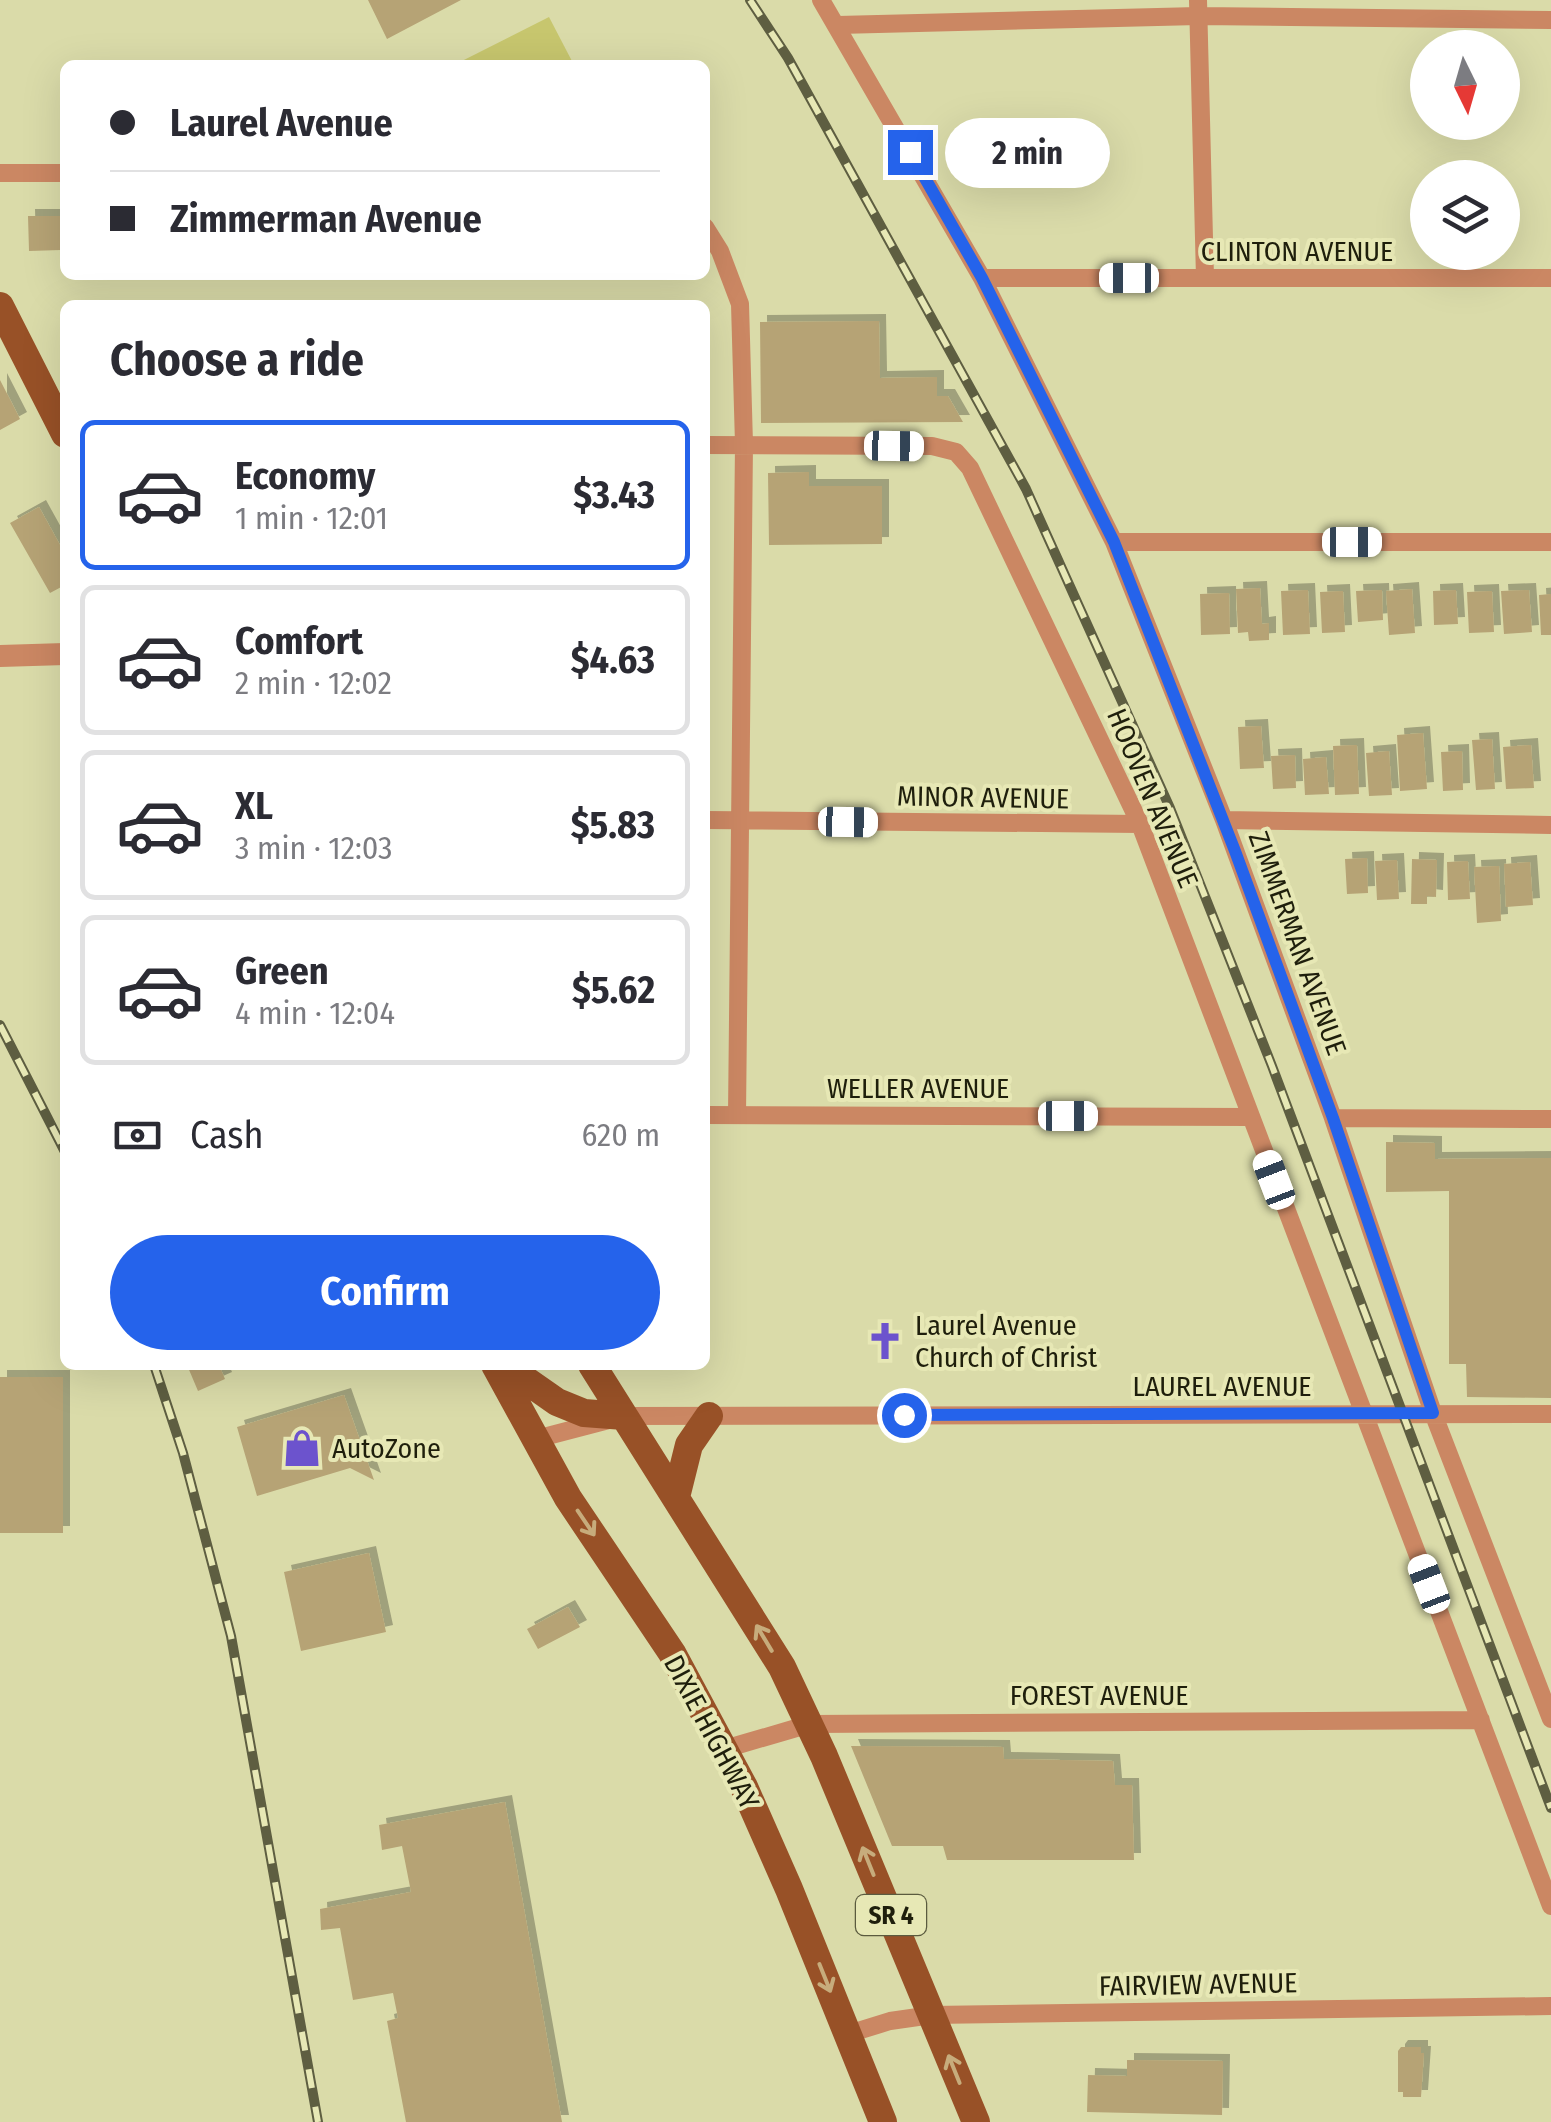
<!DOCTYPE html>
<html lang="en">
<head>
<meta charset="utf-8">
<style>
	body { margin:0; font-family:"Fira Sans Condensed",sans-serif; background:#f7f7f7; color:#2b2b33; height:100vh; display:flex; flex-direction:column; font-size:38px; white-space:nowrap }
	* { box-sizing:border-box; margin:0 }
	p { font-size:32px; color:#7c7c81 }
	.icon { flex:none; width:55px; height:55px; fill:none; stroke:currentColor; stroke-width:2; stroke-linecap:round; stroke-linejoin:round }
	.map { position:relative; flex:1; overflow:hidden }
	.drawer { position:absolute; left:60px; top:300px; width:650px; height:1070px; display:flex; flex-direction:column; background:#fff; border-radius:15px; box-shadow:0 10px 40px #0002 }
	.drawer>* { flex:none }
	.guide { position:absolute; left:60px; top:60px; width:650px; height:220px; border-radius:15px; box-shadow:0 10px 40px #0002; display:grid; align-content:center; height:220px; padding:0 50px; background:#fff }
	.needle { width:65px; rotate:175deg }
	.buttons { position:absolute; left:1410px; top:30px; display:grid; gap:20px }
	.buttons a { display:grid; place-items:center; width:110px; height:110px; border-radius:50%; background:#fff; box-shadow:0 10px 40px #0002; font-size:50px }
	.end { position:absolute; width:45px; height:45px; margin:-22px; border:12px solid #2563eb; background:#fff; box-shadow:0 0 0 5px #fff }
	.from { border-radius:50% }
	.bubble { position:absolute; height:70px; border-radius:35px; background:#fff; box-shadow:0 10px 40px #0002; font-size:32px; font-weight:700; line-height:70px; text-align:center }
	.car { position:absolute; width:30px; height:60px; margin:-30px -15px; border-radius:12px; box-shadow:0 0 8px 2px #0007; background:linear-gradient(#fff 24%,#345 0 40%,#fff 0 76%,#345 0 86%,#fff 0) }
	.guide b { display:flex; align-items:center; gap:35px; height:95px; font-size:38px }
	.guide b+b { border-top:2px solid #e1e1e2 }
	.guide i { width:25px; height:25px; background:#2b2b33 }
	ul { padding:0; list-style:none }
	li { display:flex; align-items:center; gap:30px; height:150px; margin:0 20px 15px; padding:0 30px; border:5px solid #e1e1e2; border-radius:15px }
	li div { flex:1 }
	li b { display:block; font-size:38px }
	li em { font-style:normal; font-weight:700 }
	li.current { border-color:#2563eb }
	li>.icon { width:90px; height:90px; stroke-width:1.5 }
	h2 { padding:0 50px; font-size:45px; line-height:120px }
	.pay { display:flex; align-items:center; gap:25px; height:110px; padding:0 50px; font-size:38px }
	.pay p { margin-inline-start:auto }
	.button { display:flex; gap:20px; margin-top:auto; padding:20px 50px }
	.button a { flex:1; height:115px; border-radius:60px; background:#2563eb; color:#fff; font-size:40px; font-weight:700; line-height:115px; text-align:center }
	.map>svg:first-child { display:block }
	.green { fill:#c7c66e }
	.building { fill:#b6a375; filter:url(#shadow) }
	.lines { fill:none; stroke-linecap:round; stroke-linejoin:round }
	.minor { stroke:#cb8763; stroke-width:18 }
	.tertiary { stroke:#cb8763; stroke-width:22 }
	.primary { stroke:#985127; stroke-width:28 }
	.rail-casing { stroke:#5e5e41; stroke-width:10 }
	.rail { stroke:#e7e8b5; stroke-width:6; stroke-dasharray:19; stroke-linecap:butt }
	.oneway { stroke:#c7ac7c }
	.route { stroke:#2563eb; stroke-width:12 }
	.labels { text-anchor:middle; stroke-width:8; stroke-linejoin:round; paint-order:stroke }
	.shield { fill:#e7e8b5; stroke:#5b5b3f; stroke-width:2.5 }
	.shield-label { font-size:25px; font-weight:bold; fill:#1f1f0c }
	.street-label { font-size:28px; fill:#1f1f0c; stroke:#e7e8b5 }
	.poi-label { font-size:28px; fill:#1f1f0c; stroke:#e7e8b5; text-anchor:start }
</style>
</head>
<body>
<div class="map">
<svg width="1551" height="2122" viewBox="0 0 1551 2122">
	<defs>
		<filter id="shadow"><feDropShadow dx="7" dy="-7" stdDeviation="0" flood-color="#0004"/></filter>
	</defs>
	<rect width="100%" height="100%" fill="#dadba9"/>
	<!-- green -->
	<path class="green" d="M549,17l25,48h-120z"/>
	<!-- building -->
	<path class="building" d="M368,0h93l-74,39z
		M28,216h37v27h-4v7l-32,1z
		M879,321l1,57 57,-1v19h11l15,26 -202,1 -1,-101z
		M0,380l20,39 -20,11z
		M809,472v14h73v58l-113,1 -1,-72z
		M39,507l26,47v31l-15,8 -40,-70z
		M1260,588l2,36 7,-1v17l-20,1 -1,-9 -10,1 -2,-44z
		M1412,589l3,44 -26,2 -3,-44z
		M1308,590l2,44 -27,1 -2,-44z
		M1382,590l1,30 -25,2 -2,-31z
		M1456,590l2,34 -24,1 -1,-34z
		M1529,590l3,42 -28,2 -3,-43z
		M1343,591l2,41 -23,1 -2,-41z
		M1492,591l2,41 -25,1 -2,-41z
		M1229,593l1,41 -29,1 -1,-41z
		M1551,594v41h-10l-2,-40z
		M1261,726l3,42 -24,1 -2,-42z
		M1423,733l4,56 -27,2 -3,-56z
		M1492,739l3,50 -19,1 -4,-50z
		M1357,745l2,49 -24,1 -2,-49z
		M1531,745l3,43 -28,1 -3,-42z
		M1389,751l3,44 -23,1 -3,-43z
		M1462,751l1,39 -20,1 -2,-39z
		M1295,755l1,33 -23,1 -2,-33z
		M1326,757l3,37 -24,1 -2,-36z
		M1367,858l1,35 -21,1 -2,-35z
		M1412,859l25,1 -1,37 -9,-1v8h-16z
		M1397,860l2,39 -22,1 -2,-39z
		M1468,861l2,38 -22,1 -1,-38z
		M1530,862l3,43 -27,2 -2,-43z
		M1499,866l2,55 -24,2 -3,-56z
		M1386,1142l49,1v16l116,-1v240l-84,-1 -1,-33h-17v-173l-63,1z
		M187,1365h32l6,14 -27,12z
		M0,1377h63v156h-63z
		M344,1395l30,85 -24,-12 -93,28 -20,-69z
		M369,1553l17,79 -85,19 -17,-79z
		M568,1607l12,20 -42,22 -11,-20z
		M851,1746l152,1 1,12 109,2 2,24h17l2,75h-187l-4,-14h-51z
		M505,1802l57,320h-156l-19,-101 11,-3 -5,-25 -40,7 -13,-72 -19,2 -1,-21 91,-17 -9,-46 -20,4 -3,-25z
		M1401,2047h20v6h3l-3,44h-18v-5h-5v-41z
		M1127,2060l96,1 -1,54 -135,-3 1,-37 39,1z"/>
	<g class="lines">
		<!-- minor -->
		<path class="minor" d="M821,0l161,278 132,264 110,278 109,298 100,295 118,306
			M1198,0l7,278
			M838,25l360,-9 353,4
			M0,173h65
			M705,227l15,24 20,53 4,140 -7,671
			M982,278h569
			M705,445l227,1 24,6 14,16 170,356 411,1082
			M1114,542h437
			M705,820l435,4
			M1224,820l327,5
			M705,1115l545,2
			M1333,1118l218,1
			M536,1439l88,-23 927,-2
			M721,1750l89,-26 671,-4
			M848,2034l42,-13 42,-6 619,-9"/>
		<!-- tertiary -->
		<path class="tertiary" d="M0,656l65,-2"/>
		<!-- primary -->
		<path class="primary" d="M0,306l65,128
			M495,1365l73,133 104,155 72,134 45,102 94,233
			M504,1365l53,37 27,11 40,3
			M592,1365l190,302 42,89 152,366
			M676,1497l13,-52 20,-29"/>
		<!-- rail casing -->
		<g class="rail-casing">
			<path id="rail" d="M750,0l38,58 238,431 144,319 102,258 279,742
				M0,1025l65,127
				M154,1365l29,88 48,183 87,486"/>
		</g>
		<!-- rail -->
		<use href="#rail" class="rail"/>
	</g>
	<!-- one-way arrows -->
	<defs><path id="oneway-shaft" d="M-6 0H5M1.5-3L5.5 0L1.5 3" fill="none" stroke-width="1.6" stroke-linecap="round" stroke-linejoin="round" transform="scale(2.5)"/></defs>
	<g class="oneway">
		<use href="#oneway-shaft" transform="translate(586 1523) rotate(56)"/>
		<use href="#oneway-shaft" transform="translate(764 1638) rotate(-121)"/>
		<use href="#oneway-shaft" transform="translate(868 1861) rotate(-112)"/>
		<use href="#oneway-shaft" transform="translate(825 1978) rotate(68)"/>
		<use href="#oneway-shaft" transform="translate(954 2069) rotate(-112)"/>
	</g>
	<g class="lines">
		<!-- route -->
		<path class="route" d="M904,1415l529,-2 -100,-295 -98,-267 -121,-309 -132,-264 -72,-126"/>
	</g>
	<!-- icons -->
	<defs>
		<g id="church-bare" transform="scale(3)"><path d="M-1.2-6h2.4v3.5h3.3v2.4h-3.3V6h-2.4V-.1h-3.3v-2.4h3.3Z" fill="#6c53cd" stroke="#e7e8b5" stroke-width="2.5" paint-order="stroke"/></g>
		<g id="shop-bare" transform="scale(3)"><path d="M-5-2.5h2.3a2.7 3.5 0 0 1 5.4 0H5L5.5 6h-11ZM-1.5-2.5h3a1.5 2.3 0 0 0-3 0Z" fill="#6c53cd" stroke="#e7e8b5" stroke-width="2.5" paint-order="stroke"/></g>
	</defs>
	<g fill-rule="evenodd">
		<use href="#church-bare" x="885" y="1341"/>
		<use href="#shop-bare" x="302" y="1448"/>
	</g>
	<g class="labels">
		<!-- shield labels -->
		<rect class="shield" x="856" y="1895" width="70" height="40" rx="8"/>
		<g class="shield-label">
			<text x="891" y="1924">SR 4</text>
		</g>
		<!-- street labels -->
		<g class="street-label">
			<text x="1297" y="261">CLINTON AVENUE</text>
			<text transform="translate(983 797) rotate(1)" y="10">MINOR AVENUE</text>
			<text transform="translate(1153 798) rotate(67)" y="10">HOOVEN AVENUE</text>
			<text transform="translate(1298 943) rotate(70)" y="10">ZIMMERMAN AVENUE</text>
			<text x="918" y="1098">WELLER AVENUE</text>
			<text x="1222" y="1396">LAUREL AVENUE</text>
			<text x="1099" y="1705">FOREST AVENUE</text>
			<text transform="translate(712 1732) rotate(62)" y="10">DIXIE HIGHWAY</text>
			<text transform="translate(1198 1984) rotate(-1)" y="10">FAIRVIEW AVENUE</text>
		</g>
		<!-- poi labels -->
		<g class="poi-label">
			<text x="915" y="1335">Laurel Avenue<tspan x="915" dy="32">Church of Christ</tspan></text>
			<text x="332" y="1458">AutoZone</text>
		</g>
	</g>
</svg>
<div class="buttons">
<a><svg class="needle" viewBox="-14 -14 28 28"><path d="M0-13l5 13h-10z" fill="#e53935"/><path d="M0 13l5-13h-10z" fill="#7c7c81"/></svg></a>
<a><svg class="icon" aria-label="layers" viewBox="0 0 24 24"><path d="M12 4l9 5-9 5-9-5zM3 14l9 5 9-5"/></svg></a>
</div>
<i class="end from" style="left:904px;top:1415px"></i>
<i class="end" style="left:910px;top:152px"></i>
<div class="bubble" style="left:945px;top:118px;width:165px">2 min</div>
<i class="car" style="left:1129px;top:278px;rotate:270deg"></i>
<i class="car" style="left:894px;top:446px;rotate:91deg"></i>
<i class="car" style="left:1352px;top:542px;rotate:90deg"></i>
<i class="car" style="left:848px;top:822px;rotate:91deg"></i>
<i class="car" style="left:1068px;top:1116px;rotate:90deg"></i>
<i class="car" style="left:1274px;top:1180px;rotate:339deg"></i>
<i class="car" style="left:1429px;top:1584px;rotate:339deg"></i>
<div class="guide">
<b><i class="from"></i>Laurel Avenue</b>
<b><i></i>Zimmerman Avenue</b>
</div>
<section class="drawer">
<h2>Choose a ride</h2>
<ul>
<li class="current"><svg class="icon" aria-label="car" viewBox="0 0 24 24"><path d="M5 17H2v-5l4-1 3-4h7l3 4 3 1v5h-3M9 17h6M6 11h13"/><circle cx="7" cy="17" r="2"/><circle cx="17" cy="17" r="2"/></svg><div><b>Economy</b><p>1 min · 12:01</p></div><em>$3.43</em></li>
<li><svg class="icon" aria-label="car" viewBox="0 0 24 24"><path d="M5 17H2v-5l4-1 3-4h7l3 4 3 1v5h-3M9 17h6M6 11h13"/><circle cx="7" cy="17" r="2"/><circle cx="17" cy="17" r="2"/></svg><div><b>Comfort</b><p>2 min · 12:02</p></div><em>$4.63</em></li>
<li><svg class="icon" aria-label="car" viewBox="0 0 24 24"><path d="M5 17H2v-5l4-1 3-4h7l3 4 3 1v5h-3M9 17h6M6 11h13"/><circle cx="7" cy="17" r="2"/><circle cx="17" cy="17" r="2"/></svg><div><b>XL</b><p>3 min · 12:03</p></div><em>$5.83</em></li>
<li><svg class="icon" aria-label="car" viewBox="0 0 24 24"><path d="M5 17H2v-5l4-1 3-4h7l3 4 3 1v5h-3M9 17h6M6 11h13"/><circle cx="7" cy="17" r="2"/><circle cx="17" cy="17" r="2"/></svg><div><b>Green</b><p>4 min · 12:04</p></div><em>$5.62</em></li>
</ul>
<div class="pay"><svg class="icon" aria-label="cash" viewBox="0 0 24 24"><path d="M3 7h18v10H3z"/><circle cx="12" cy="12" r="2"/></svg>Cash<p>620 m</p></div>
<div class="button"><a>Confirm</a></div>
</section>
</div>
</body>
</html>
